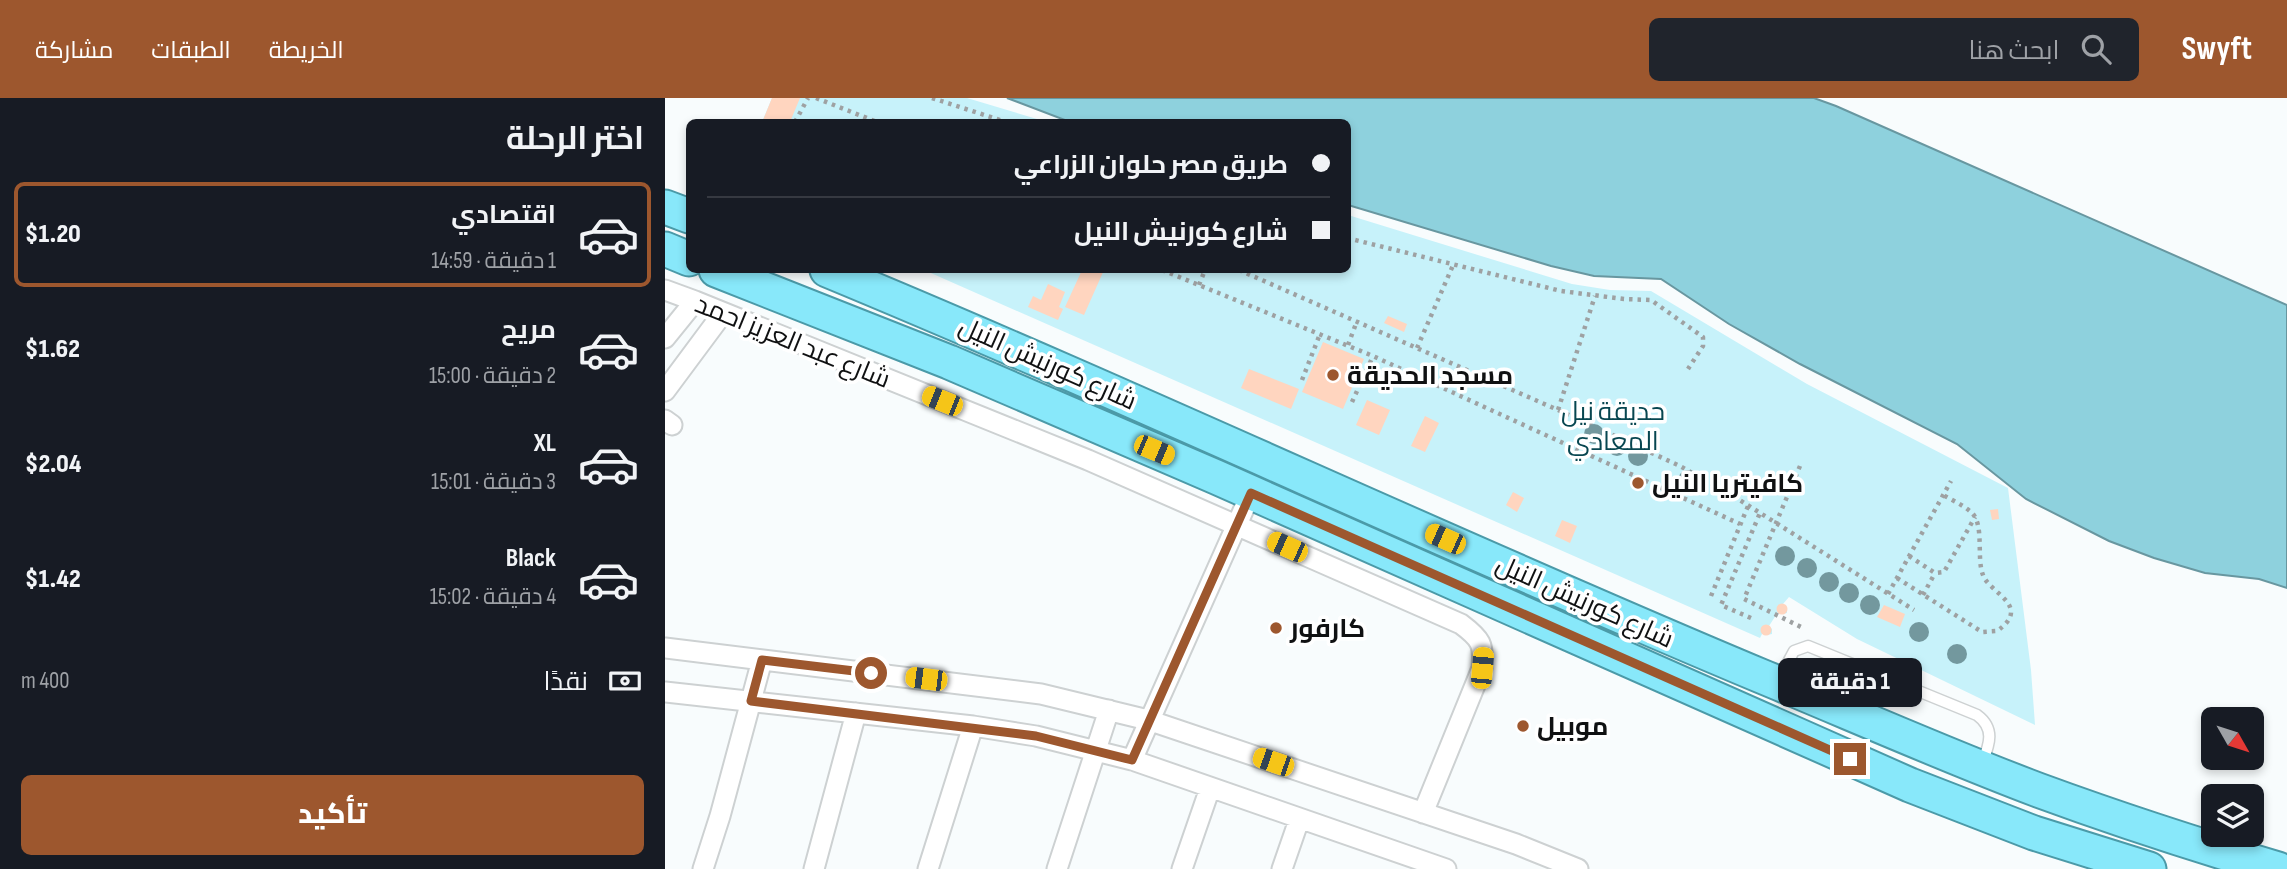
<!DOCTYPE html>
<html lang="ar">
<head>
<meta charset="utf-8">
<style>
	body { margin:0; font-family:"Sofia Sans Condensed",Cairo,sans-serif; background:#20242c; color:#f1f3f6; direction:rtl; height:100vh; display:flex; flex-direction:column; font-size:26px; white-space:nowrap }
	* { box-sizing:border-box; margin:0 }
	p { font-size:23px; color:#9ea1a6 }
	.icon { flex:none; width:38px; height:38px; fill:none; stroke:currentColor; stroke-width:2; stroke-linecap:round; stroke-linejoin:round }
	.map { position:relative; flex:1; overflow:hidden; direction:ltr }
	.drawer { display:flex; flex-direction:column; background:#171b24; width:665px }
	.drawer>* { flex:none }
	.top-card { position:absolute; left:21px; top:21px; width:665px; height:154px; border-radius:10px; box-shadow:0 4px 10px #0003; direction:rtl; display:grid; align-content:center; height:154px; padding:0 21px; background:#171b24 }
	.needle { width:46px; rotate:129deg }
	.fabs { position:absolute; left:1536px; top:609px; display:grid; gap:14px }
	.fabs a { display:grid; place-items:center; width:63px; height:63px; border-radius:10px; background:#171b24; box-shadow:0 4px 10px #0003; font-size:35px }
	.end { position:absolute; width:32px; height:32px; margin:-16px; border:9px solid #9d572e; background:#fff; box-shadow:0 0 0 4px #fff }
	.from { border-radius:50% }
	.bubble { position:absolute; height:49px; border-radius:10px; background:#171b24; box-shadow:0 4px 10px #0003; font-size:23px; font-weight:800; line-height:49px; text-align:center; direction:rtl }
	.car { position:absolute; width:21px; height:42px; margin:-21px -10px; border-radius:9px; box-shadow:0 0 5px 2px #0007; background:linear-gradient(#f5c518 24%,#345 0 40%,#f5c518 0 76%,#345 0 86%,#f5c518 0) }
	.top-card b { display:flex; align-items:center; gap:24px; height:66px; font-size:26px }
	.top-card b+b { border-top:2px solid #363941 }
	.top-card i { width:18px; height:18px; background:#f1f3f6 }
	ul { padding:0; list-style:none }
	li { display:flex; align-items:center; gap:21px; height:105px; margin:0 14px 10px; padding:0 7px; border:4px solid transparent; border-radius:10px }
	li div { flex:1 }
	li b { display:block; font-size:26px }
	li em { font-style:normal; font-weight:800 }
	li.active { border-color:#9d572e }
	li>.icon { width:63px; height:63px; stroke-width:1.5 }
	h2 { padding:0 21px; font-size:32px; line-height:84px }
	.pay { display:flex; align-items:center; gap:18px; height:77px; padding:0 21px; font-size:26px }
	.pay p { margin-inline-start:auto }
	.primary-button { display:flex; gap:14px; margin-top:auto; padding:14px 21px }
	.primary-button a { flex:1; height:80px; border-radius:10px; background:#9d572e; color:#fff; font-size:28px; font-weight:800; line-height:80px; text-align:center }
	header { display:flex; align-items:center; gap:42px; box-sizing:border-box; height:98px; padding:0 35px; background:#9d572e; color:#fff }
	header strong { font-size:33px }
	nav { display:flex; gap:38px; margin-inline-start:auto; font-size:24px }
	.search { width:490px; height:63px; background:#20242c; display:flex; align-items:center; gap:18px; box-sizing:border-box; padding:0 24px; border-radius:10px; color:#9ea1a6; font-size:26px }
	main { display:flex; flex:1; min-height:0 }
	.map>svg:first-child { display:block }
	.green { fill:#c7f2fa }
	.water { fill:#8ed1dd; stroke:#6897a0; stroke-width:2 }
	.building { fill:#ffd5bf }
	.lines { fill:none; stroke-linecap:round; stroke-linejoin:round }
	.service-casing { stroke:#cdd1d2; stroke-width:13 }
	.minor-casing { stroke:#cdd1d2; stroke-width:23 }
	.trunk-casing { stroke:#4b9aa8; stroke-width:37 }
	.path { stroke:#9ea1a2; stroke-width:4.5; stroke-dasharray:3.5 5; stroke-linecap:butt }
	.service { stroke:#fff; stroke-width:10 }
	.minor { stroke:#fff; stroke-width:19 }
	.trunk { stroke:#88e8fa; stroke-width:33 }
	.tree { fill:#73989e }
	.route { stroke:#9d572e; stroke-width:9 }
	.poi-dot { fill:#9d572e; stroke:#fff; stroke-width:2.5 }
	.labels { text-anchor:middle; stroke-width:7; stroke-linejoin:round; paint-order:stroke }
	.street-label { font-size:26px; fill:#101112; stroke:#fff }
	.poi-label { font-size:26px; font-weight:bold; fill:#101112; stroke:#fff; text-anchor:start }
	.park-label { font-size:26px; fill:#074650; stroke:#fff }
</style>
</head>
<body>
<header>
<strong>Swyft</strong>
<div class="search"><svg class="icon" aria-label="search" viewBox="0 0 24 24"><circle cx="10" cy="10" r="6"/><path d="M15 15l6 6"/></svg>ابحث هنا</div>
<nav><a>الخريطة</a><a>الطبقات</a><a>مشاركة</a></nav>
</header>
<main>
<div class="map">
<svg width="1622" height="771" viewBox="0 0 1622 771">
	<rect width="100%" height="100%" fill="#f8fcfd"/>
	<!-- green -->
	<path class="green" d="M107,0h195l80,24h-285z
		M683,117l224,69 38,6 41,1 156,93 201,104 23,182 4,55 -178,-86 -68,-42 -6,7 4,4v5l-5,1 -4,-2 -9,14 3,3v5l-5,1 -4,-3 -3,6 -836,-368h423z"/>
	<!-- water -->
	<path class="water" d="M342,0h807l22,8 451,199v283l-28,-9 -54,-6 -51,-15 -45,-17 -83,-42 -69,-55 -157,-80 -71,-40 -68,-45 -67,-3 -43,-10 -203,-61 -1,-83h-277z"/>
	<!-- building -->
	<path class="building" d="M107,0h28l-10,24h-21l-6,-2z
		M417,172h22l-20,45 -19,-8z
		M383,186l17,8 -6,15 4,2 -5,11 -30,-13 5,-11 8,4z
		M723,218l19,8 -3,8 -20,-9z
		M658,244l41,17 -21,50 -41,-17z
		M584,271l50,20 -8,20 -50,-21z
		M702,302l23,10 -11,25 -23,-10z
		M760,318l14,7 -14,29 -14,-6z
		M848,394l11,6 -7,14 -11,-7z
		M1333,411l1,10 -7,1 -2,-10z
		M897,422l15,6 -7,17 -15,-7z
		M1111.5 511a5.5 5.5 0 1 1 11 0a5.5 5.5 0 1 1-11 0Z
		M1219,507l21,9 -5,13 -23,-10z
		M1095.5 532a5.5 5.5 0 1 1 11 0a5.5 5.5 0 1 1-11 0Z"/>
	<g class="lines">
		<!-- service casing -->
		<g class="service-casing">
			<path id="service" d="M1115,579l14,-26 14,-5 169,69c19,14 12,30 5,49"/>
		</g>
		<!-- minor casing -->
		<g class="minor-casing">
			<path id="minor" d="M0,192l30,11 393,159 373,164c20,15 23,20 21,44l-59,145
				M0,240l30,-37
				M0,293l58,-78
				M0,322l7,5
				M0,550l376,46 107,26 368,124 62,25
				M0,594l308,34 63,10 96,24 314,109
				M467,662l119,-267
				M38,771l17,-53 42,-156
				M149,771l42,-156
				M263,771l45,-143
				M392,771l52,-159
				M517,771l28,-81
				M617,771l17,-49"/>
		</g>
		<!-- trunk casing -->
		<g class="trunk-casing">
			<path id="trunk" d="M0,109l24,9
				M0,151l24,10
				M51,172l233,92 267,115 694,308 124,48 115,36
				M162,172c314,130 620,275 934,406 92,38 184,79 277,114 79,29 159,55 240,79"/>
		</g>
		<!-- path -->
		<path class="path" d="M151,0l61,24
			M267,0l74,24
			M130,24l13,-24
			M682,140l214,53 63,8 27,1 52,37v9l-15,23
			M497,172l211,86 367,168
			M574,172l319,140 122,56 58,33 176,111
			M534,187l6,-15
			M683,247l9,-24
			M752,250l37,-85
			M637,282l18,-46
			M687,304l21,-46
			M893,312l37,-114
			M1135,368l-56,133 61,30
			M1244,458l26,17 9,-1 31,-55
			M1232,480l85,54 15,-1c36,-25 -8,-38 -14,-56 -7,-17 2,-51 -12,-63 -8,-7 -19,-12 -28,-17
			M1223,496l63,-113
			M1258,497l12,-22
			M1046,498l37,-90
			M1086,520l-30,-13 39,-92"/>
		<!-- service -->
		<use href="#service" class="service"/>
		<!-- minor -->
		<use href="#minor" class="minor"/>
		<!-- trunk -->
		<use href="#trunk" class="trunk"/>
	</g>
	<!-- trees -->
	<g class="tree">
		<circle cx="929" cy="336" r="10"/>
		<circle cx="952" cy="348" r="10"/>
		<circle cx="973" cy="358" r="10"/>
		<circle cx="1023" cy="382" r="10"/>
		<circle cx="1120" cy="458" r="10"/>
		<circle cx="1142" cy="470" r="10"/>
		<circle cx="1164" cy="484" r="10"/>
		<circle cx="1184" cy="495" r="10"/>
		<circle cx="1205" cy="507" r="10"/>
		<circle cx="1254" cy="534" r="10"/>
		<circle cx="1292" cy="556" r="10"/>
	</g>
	<g class="lines">
		<!-- route -->
		<path class="route" d="M206,575l-109,-13 -11,41 285,35 96,24 119,-267 599,266"/>
	</g>
	<!-- markers -->
	<g class="poi-dot">
		<circle cx="668" cy="277" r="7"/>
		<circle cx="973" cy="385" r="7"/>
		<circle cx="611" cy="530" r="7"/>
		<circle cx="858" cy="628" r="7"/>
	</g>
	<g class="labels">
		<!-- street labels -->
		<g class="street-label">
			<text transform="translate(128 243) rotate(22)" y="9">شارع عبد العزيز احمد</text>
			<text transform="translate(383 265) rotate(24)" y="9">شارع كورنيش النيل</text>
			<text transform="translate(920 503) rotate(24)" y="9">شارع كورنيش النيل</text>
		</g>
		<!-- poi labels -->
		<g class="poi-label">
			<text x="682" y="286">مسجد الحديقة</text>
			<text x="987" y="394">كافيتريا النيل</text>
			<text x="625" y="539">كارفور</text>
			<text x="872" y="637">موبيل</text>
		</g>
		<!-- park labels -->
		<g class="park-label">
			<text x="948" y="322">حديقة نيل<tspan x="948" dy="30">المعادي</tspan></text>
		</g>
	</g>
</svg>
<div class="fabs">
<a><svg class="needle" viewBox="-14 -14 28 28"><path d="M0-13l5 13h-10z" fill="#e53935"/><path d="M0 13l5-13h-10z" fill="#9ea1a6"/></svg></a>
<a><svg class="icon" aria-label="layers" viewBox="0 0 24 24"><path d="M12 4l9 5-9 5-9-5zM3 14l9 5 9-5"/></svg></a>
</div>
<i class="end from" style="left:206px;top:575px"></i>
<i class="end" style="left:1185px;top:661px"></i>
<div class="bubble" style="left:1113px;top:560px;width:144px">1 دقيقة</div>
<i class="car" style="left:277px;top:303px;rotate:292deg"></i>
<i class="car" style="left:489px;top:352px;rotate:113deg"></i>
<i class="car" style="left:780px;top:441px;rotate:294deg"></i>
<i class="car" style="left:622px;top:449px;rotate:294deg"></i>
<i class="car" style="left:817px;top:570px;rotate:5deg"></i>
<i class="car" style="left:261px;top:581px;rotate:277deg"></i>
<i class="car" style="left:608px;top:664px;rotate:289deg"></i>
<div class="top-card">
<b><i class="from"></i>طريق مصر حلوان الزراعي</b>
<b><i></i>شارع كورنيش النيل</b>
</div>
</div>
<section class="drawer">
<h2>اختر الرحلة</h2>
<ul>
<li class="active"><svg class="icon" aria-label="car" viewBox="0 0 24 24"><path d="M5 17H2v-5l4-1 3-4h7l3 4 3 1v5h-3M9 17h6M6 11h13"/><circle cx="7" cy="17" r="2"/><circle cx="17" cy="17" r="2"/></svg><div><b>اقتصادي</b><p>1 دقيقة · 14:59</p></div><em>$1.20</em></li>
<li><svg class="icon" aria-label="car" viewBox="0 0 24 24"><path d="M5 17H2v-5l4-1 3-4h7l3 4 3 1v5h-3M9 17h6M6 11h13"/><circle cx="7" cy="17" r="2"/><circle cx="17" cy="17" r="2"/></svg><div><b>مريح</b><p>2 دقيقة · 15:00</p></div><em>$1.62</em></li>
<li><svg class="icon" aria-label="car" viewBox="0 0 24 24"><path d="M5 17H2v-5l4-1 3-4h7l3 4 3 1v5h-3M9 17h6M6 11h13"/><circle cx="7" cy="17" r="2"/><circle cx="17" cy="17" r="2"/></svg><div><b>XL</b><p>3 دقيقة · 15:01</p></div><em>$2.04</em></li>
<li><svg class="icon" aria-label="car" viewBox="0 0 24 24"><path d="M5 17H2v-5l4-1 3-4h7l3 4 3 1v5h-3M9 17h6M6 11h13"/><circle cx="7" cy="17" r="2"/><circle cx="17" cy="17" r="2"/></svg><div><b>Black</b><p>4 دقيقة · 15:02</p></div><em>$1.42</em></li>
</ul>
<div class="pay"><svg class="icon" aria-label="cash" viewBox="0 0 24 24"><path d="M3 7h18v10H3z"/><circle cx="12" cy="12" r="2"/></svg>نقدًا<p>400 m</p></div>
<div class="primary-button"><a>تأكيد</a></div>
</section>
</main>
</body>
</html>
